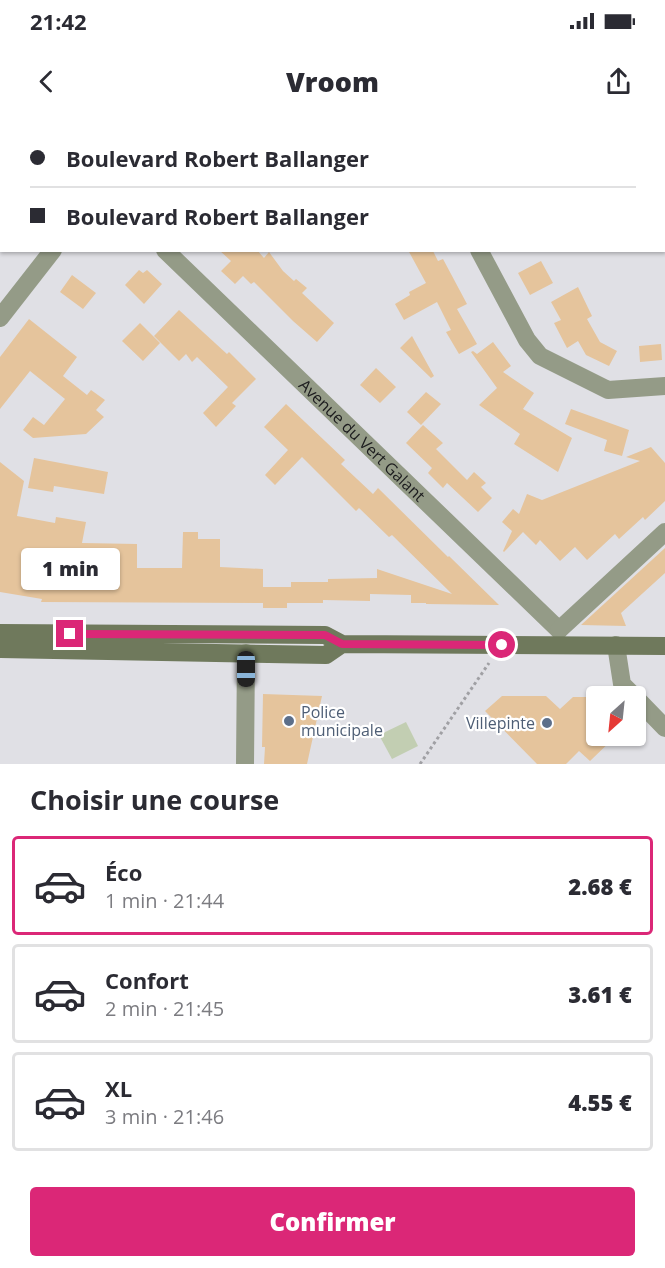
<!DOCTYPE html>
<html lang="fr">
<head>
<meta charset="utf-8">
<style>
	body { margin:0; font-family:"Open Sans",sans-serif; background:#f7f7f7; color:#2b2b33; height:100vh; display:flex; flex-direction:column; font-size:22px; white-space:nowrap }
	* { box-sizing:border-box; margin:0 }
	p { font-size:20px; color:#7c7c81 }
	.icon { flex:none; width:33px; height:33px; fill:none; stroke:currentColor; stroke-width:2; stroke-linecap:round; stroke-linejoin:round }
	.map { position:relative; height:644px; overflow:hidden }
	.drawer { display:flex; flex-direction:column; background:#fff; flex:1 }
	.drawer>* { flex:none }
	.banner { position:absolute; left:0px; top:0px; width:666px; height:132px; box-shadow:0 2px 4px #0004; display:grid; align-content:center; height:132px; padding:0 30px; background:#fff }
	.needle { width:39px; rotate:207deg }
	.controls { position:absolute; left:586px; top:566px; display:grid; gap:12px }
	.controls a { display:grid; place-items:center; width:60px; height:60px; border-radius:6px; background:#fff; box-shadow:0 2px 4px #0004; font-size:30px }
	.end { position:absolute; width:27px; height:27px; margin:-14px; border:8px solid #db2777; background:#fff; box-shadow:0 0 0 3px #fff }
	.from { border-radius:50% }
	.bubble { position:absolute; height:42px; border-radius:6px; background:#fff; box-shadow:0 2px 4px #0004; font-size:20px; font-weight:800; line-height:42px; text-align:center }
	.car { position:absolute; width:18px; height:36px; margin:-18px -9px; border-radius:8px; box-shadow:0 0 4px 2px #0007; background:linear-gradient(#222 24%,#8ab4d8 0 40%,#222 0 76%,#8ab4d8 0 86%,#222 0) }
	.banner b { display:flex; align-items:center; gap:21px; height:57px; font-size:22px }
	.banner b+b { border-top:2px solid #e1e1e2 }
	.banner i { width:15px; height:15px; background:#2b2b33 }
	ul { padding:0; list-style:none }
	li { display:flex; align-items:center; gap:18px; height:99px; margin:0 12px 9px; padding:0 18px; border:3px solid #e1e1e2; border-radius:6px }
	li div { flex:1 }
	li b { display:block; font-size:22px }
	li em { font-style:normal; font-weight:800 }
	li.selected { border-color:#db2777 }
	li>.icon { width:54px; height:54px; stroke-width:1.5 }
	h2 { padding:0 30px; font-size:27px; line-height:72px }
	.action { display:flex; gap:12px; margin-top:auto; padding:12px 30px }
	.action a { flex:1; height:69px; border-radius:6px; background:#db2777; color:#fff; font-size:24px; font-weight:800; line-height:69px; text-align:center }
	.status { display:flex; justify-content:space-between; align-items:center; height:42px; padding:0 30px; background:#fff; direction:ltr }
	.status svg { height:16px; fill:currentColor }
	header { display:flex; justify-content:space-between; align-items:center; height:78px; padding:0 30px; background:#fff; font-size:27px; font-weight:800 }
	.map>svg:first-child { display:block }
	.green { fill:#c2ceb2 }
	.building { fill:#e5c49c }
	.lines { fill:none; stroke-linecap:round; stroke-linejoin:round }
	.path { stroke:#a0a0a4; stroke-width:3; stroke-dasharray:3 3; stroke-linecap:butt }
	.street { stroke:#949b87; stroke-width:18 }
	.secondary { stroke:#6f795c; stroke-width:18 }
	.route { stroke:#db2777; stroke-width:8 }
	.service-dot { fill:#5c6f8a; stroke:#fff; stroke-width:2 }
	.labels { text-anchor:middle; stroke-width:4.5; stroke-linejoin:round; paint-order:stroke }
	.street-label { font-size:16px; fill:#1c1c1e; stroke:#fff }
	.service-label { font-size:16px; fill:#4e5e75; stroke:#fff; text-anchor:start }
</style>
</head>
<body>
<div class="status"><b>21:42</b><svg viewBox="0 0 49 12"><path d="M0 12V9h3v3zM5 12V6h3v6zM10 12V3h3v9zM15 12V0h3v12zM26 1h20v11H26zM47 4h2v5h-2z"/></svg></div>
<header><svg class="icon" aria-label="back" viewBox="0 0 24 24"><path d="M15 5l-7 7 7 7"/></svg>Vroom<svg class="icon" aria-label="share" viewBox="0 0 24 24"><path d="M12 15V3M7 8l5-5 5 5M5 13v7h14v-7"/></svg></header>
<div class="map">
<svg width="665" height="644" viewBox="0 0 665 644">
	<rect width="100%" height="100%" fill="#e0e0e5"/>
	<!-- green -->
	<path class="green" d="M406,602l12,24 -26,13 -13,-24z"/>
	<!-- building -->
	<path class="building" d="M219,130h38l7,8 5,-6 14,19 11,10 2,-2 11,9 -5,5 32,30 -17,19 -24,-21 -39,-39 -3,2 -8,-8 -8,8 -14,-13 10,-10z
		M408,130l25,1 5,10 5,-2 24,45 -10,5 20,35 -18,10 -13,-22 5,-2 -14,-28 -33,18 -9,-16 15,-9 -1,-3 17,-9z
		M541,141l12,22 -23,12 -12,-22z
		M139,150l4,3 4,-3 15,14 -18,20 -19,-19z
		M72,155l24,18 -13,16 -23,-17z
		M578,167l14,29 -5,3 13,23 17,9 -8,15 -23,-11 -8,-14 -11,7 -13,-25 7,-3 -10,-18z
		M179,190l48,44 2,-2 27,27 -24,24 4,3 -20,21 -13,-14 25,-26 -31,-30 -5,5 -6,-8 -7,7 -25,-25z
		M29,199l48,38 -14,19 24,19 4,-5 14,10 -9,10 8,7 -18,17 -53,4 -10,-8 10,-13 11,8 21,-26 -35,-28 -30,38v-52z
		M140,203l20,20 -17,18 -21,-20z
		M412,216l22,40 -3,2 -31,-30z
		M493,222l18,24 -8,6 31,21 -11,16 49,29 -14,34 -44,-28 6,-10 -41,-29 18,-17 -26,-36 2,-1 4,3z
		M661,224l1,16 -22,2 -1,-16z
		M376,248l20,19 -16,16 -20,-18z
		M426,272l15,12 -20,21 -14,-13z
		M286,284l59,56 -4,4 32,30 5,-6 70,69 1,-1 50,49 -73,-1v-1h-15v-8l-41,-1v7l-47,-1v3h-36v5h-24v-5l-222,-1 1,-3 -42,-7v-130l24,19 -7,35 38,7 1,-6 30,5 -4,21 55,1v24h45l1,-36h15v7h22v28l43,2v18h28v-5h37v-3l49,-1v-9l75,25 -60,-59 -3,2 -30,-29 -3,3 -54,-54 -27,28 -10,-10 23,-25 -24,-23z
		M571,289l58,21 -7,26 -18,-5 3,-11 -42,-16z
		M423,305l20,18 -7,6 31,31 7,-8 12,11 -5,4 11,11 -14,14 -31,-29 -4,5 -15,-15 4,-5 -26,-25z
		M651,327l14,16v38l-20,19 -2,-3 -24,22 -4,-5 -28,26 -12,-13 -15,14 -20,-21 -4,5 -13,-13 -19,20 -1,-1 9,-20 -10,-9 11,-13 6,5 8,-20 15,6 98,-39 -14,-4z
		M34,338l74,14 -4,22 -50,-8 -1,6 -25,-4z
		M665,428v25l-44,40 5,13 -45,-1z
		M263,574l59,2 -15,68h-43l1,-17h-3z
		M502,576h44l14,13 13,-12h24v38h20l-27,26 -11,-10 -13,13h-29l-52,-53z"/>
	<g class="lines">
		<!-- path -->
		<path class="path" d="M420,644l69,-101"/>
		<!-- street -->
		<g class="street">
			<path d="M30,0l2,2"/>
			<path d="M409,0l1,2"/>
			<path d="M600,0l9,2"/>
			<path d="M189,2l2,-2"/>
			<path d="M664,10h1"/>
			<path id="s1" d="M165,130l394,380"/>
			<path d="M479,130l48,90 13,16 68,34 57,-4"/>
			<path d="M0,198l53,-68"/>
			<path d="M559,510l106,-98"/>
			<path d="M616,525l6,39 12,12"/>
			<path d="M636,578l29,30"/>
			<path d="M245,644l1,-111"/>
		</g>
		<!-- secondary -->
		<path class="secondary" d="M0,513l325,2 17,9 323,2
			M0,529l326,6 16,-11"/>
	</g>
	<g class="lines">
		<!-- route -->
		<path class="route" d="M70,514l255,1 17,9 160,1"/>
	</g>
	<!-- markers -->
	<g class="service-dot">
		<circle cx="289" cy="601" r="6"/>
		<circle cx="547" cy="603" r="6"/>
	</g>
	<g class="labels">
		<!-- street labels -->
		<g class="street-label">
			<text dy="6" stroke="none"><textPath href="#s1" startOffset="274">Avenue du Vert Galant</textPath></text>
		</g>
		<!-- service labels -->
		<g class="service-label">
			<text x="301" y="598">Police<tspan x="301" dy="18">municipale</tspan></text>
			<text x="535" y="609" text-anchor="end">Villepinte</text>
		</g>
	</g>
</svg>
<div class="controls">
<a><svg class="needle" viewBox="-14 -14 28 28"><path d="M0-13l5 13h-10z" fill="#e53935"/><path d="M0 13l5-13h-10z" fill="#7c7c81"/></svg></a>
</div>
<i class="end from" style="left:502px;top:525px"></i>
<i class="end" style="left:70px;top:514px"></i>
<div class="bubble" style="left:21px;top:428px;width:99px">1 min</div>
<i class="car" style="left:246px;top:549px;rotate:180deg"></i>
<div class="banner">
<b><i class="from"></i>Boulevard Robert Ballanger</b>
<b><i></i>Boulevard Robert Ballanger</b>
</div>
</div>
<section class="drawer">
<h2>Choisir une course</h2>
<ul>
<li class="selected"><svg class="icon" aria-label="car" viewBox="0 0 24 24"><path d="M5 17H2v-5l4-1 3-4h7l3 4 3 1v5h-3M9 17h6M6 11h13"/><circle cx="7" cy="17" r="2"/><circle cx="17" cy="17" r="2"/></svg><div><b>Éco</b><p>1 min · 21:44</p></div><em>2.68 €</em></li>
<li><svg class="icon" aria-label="car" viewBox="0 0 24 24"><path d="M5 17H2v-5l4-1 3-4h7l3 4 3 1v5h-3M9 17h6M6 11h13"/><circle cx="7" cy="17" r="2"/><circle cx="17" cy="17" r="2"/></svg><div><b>Confort</b><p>2 min · 21:45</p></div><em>3.61 €</em></li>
<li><svg class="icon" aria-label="car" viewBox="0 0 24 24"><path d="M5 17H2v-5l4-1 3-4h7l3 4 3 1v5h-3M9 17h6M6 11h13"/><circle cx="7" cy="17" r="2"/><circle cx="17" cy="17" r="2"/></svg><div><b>XL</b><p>3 min · 21:46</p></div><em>4.55 €</em></li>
</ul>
<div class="action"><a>Confirmer</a></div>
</section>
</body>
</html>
